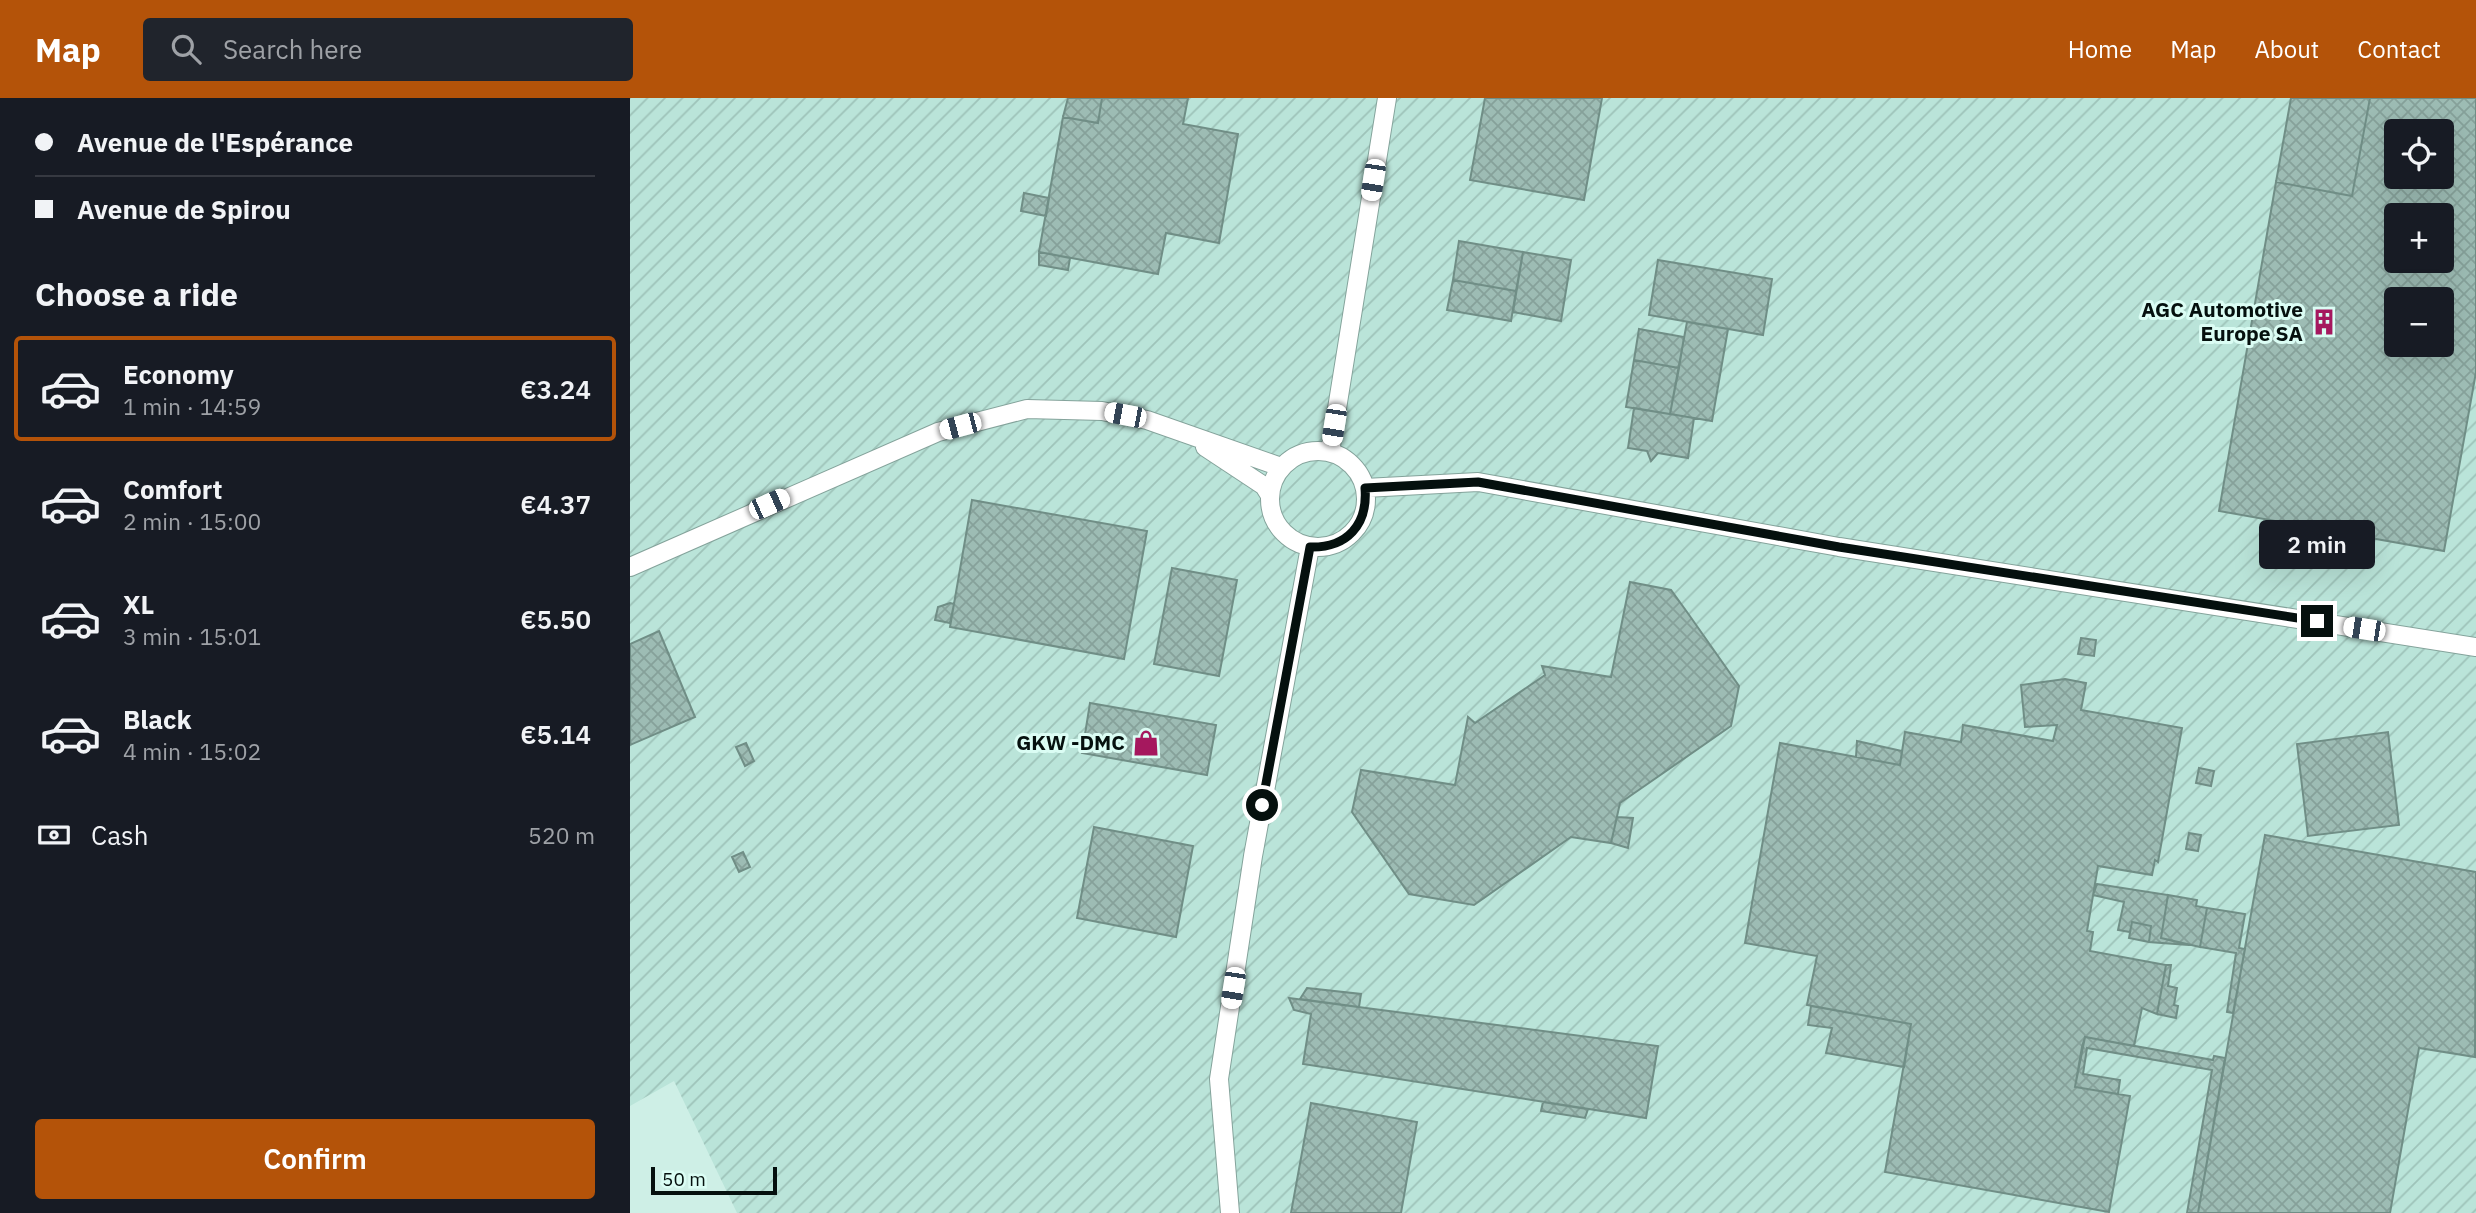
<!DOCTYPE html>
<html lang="en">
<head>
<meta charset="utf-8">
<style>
	body { margin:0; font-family:"IBM Plex Sans",sans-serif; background:#20242c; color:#f1f3f6; height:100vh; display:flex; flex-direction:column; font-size:26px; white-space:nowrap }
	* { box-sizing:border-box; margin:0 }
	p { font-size:23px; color:#9ea1a6 }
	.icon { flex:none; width:38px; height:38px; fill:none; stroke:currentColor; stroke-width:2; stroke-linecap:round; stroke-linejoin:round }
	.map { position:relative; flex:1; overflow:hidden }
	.drawer { display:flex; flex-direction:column; background:#171b24; width:630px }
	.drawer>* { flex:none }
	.top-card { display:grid; align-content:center; height:154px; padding:0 35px; background:#171b24 }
	.fabs { position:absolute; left:1754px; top:21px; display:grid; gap:14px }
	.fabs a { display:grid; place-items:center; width:70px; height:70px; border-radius:7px; background:#171b24; box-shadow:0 7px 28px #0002; font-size:35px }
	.scale { position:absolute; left:21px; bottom:18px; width:126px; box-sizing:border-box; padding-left:7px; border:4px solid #05100e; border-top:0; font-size:19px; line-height:24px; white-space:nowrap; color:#05100e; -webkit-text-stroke:5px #dbfdf4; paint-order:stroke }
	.end { position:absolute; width:32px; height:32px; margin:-16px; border:9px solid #05100e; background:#fff; box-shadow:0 0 0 4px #fff }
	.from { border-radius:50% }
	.bubble { position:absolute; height:49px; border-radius:7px; background:#171b24; box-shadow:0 7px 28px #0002; font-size:23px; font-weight:600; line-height:49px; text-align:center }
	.car { position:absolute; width:21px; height:42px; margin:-21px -10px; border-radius:9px; box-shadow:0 0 5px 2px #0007; background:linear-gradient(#fff 24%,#345 0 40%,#fff 0 76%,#345 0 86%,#fff 0) }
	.top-card b { display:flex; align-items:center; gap:24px; height:66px; font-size:26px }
	.top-card b+b { border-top:2px solid #363941 }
	.top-card i { width:18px; height:18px; background:#f1f3f6 }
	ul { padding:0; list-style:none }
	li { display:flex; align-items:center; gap:21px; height:105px; margin:0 14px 10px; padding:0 21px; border:4px solid transparent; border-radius:7px }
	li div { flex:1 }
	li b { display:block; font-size:26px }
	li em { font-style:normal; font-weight:600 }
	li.on { border-color:#b45309 }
	li>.icon { width:63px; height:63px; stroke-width:1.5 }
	h2 { padding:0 35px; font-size:32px; line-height:84px }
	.pay { display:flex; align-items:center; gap:18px; height:77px; padding:0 35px; font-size:26px }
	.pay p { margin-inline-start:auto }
	.cta { display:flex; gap:14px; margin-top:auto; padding:14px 35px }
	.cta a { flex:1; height:80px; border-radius:7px; background:#b45309; color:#fff; font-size:28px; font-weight:600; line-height:80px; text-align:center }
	header { display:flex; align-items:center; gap:42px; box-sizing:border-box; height:98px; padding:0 35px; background:#b45309; color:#fff }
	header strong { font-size:33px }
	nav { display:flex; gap:38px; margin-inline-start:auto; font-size:24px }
	.search { width:490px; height:63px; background:#20242c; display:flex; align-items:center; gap:18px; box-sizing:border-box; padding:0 24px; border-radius:7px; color:#9ea1a6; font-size:26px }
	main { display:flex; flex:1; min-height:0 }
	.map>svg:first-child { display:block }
	.industrial { fill:url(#industrial-furrows); fill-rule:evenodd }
	.building { fill:url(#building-cross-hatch); stroke:#708e86; stroke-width:2; fill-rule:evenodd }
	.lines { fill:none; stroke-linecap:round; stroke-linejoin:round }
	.minor-casing { stroke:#84a39b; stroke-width:20 }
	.minor { stroke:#fff; stroke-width:18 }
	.route { stroke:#05100e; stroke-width:9 }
	.labels { text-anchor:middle; stroke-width:6; stroke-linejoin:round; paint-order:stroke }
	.poi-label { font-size:21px; font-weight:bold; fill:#05100e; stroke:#dbfdf4; text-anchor:end }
</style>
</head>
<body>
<header>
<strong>Map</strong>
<div class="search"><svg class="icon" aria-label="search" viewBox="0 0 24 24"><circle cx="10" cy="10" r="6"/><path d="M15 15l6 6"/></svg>Search here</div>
<nav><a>Home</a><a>Map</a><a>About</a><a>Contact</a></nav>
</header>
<main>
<section class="drawer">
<div class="top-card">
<b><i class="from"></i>Avenue de l'Espérance</b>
<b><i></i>Avenue de Spirou</b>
</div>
<h2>Choose a ride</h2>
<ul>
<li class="on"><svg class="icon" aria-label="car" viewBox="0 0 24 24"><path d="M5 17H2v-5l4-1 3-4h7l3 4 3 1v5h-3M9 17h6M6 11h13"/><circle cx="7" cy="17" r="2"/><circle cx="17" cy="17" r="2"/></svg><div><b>Economy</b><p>1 min · 14:59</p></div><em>€3.24</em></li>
<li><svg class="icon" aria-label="car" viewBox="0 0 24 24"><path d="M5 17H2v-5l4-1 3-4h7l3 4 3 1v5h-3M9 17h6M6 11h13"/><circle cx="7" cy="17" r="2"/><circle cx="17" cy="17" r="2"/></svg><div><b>Comfort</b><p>2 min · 15:00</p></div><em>€4.37</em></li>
<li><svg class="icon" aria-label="car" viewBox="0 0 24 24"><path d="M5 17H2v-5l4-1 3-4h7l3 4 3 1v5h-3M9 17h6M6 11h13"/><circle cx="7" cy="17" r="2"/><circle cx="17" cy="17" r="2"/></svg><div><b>XL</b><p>3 min · 15:01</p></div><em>€5.50</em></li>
<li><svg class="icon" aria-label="car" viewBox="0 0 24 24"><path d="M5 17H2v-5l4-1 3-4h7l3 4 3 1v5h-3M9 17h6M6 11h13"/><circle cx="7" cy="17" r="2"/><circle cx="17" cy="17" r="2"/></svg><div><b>Black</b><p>4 min · 15:02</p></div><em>€5.14</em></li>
</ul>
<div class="pay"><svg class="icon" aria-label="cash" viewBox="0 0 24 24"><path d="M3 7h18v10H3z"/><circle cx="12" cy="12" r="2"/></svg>Cash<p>520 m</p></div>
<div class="cta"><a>Confirm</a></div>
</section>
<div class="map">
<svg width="1846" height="1115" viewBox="0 0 1846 1115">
	<defs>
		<pattern id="industrial-furrows" width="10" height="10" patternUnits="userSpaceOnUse" patternTransform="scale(1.75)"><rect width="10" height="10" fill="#bae4d9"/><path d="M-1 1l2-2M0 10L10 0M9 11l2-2" fill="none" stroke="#9ec3b9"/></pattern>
		<pattern id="building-cross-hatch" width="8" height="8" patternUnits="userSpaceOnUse" patternTransform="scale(1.75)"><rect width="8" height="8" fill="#9dbcb4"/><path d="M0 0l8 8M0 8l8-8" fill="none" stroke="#86a19a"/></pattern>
	</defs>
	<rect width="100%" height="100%" fill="#ceefe6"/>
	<!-- industrial -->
	<path class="industrial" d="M0,0h1846v1115h-1739l-63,-132 -44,25zM1766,33h45v46h-45zM1766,117h45v46h-45zM1766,201h45v46h-45z"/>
	<!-- building -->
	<path class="building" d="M438,0h34l-4,25 -35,-6z
		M472,0h86l-5,26 55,10 -19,109 -53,-10 -8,41 -119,-22 24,-135 35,6z
		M855,0h117l-18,102 -114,-20z
		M1661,0h79l-18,98 -76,-14z
		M1740,0h106v274l-32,179 -225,-40 57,-329 76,14zM1766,33h45v46h-45zM1766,117h45v46h-45zM1766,201h45v46h-45z
		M394,95l25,5 -3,18 -25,-5z
		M829,143l64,11 -7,39 -63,-11z
		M409,154l31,6 -2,12 -29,-5z
		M893,154l48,8 -10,61 -48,-9z
		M1028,162l114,19 -9,56 -114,-20z
		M823,182l63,11 -5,30 -64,-11z
		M1057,224l41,7 -16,92 -42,-7z
		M1009,231l45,8 -5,31 -45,-8z
		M1004,262l45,8 -9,46 -44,-7z
		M1004,310l60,10 -6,40 -30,-5 -7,8 -4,-10 -19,-3z
		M342,402l175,31 -23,128 -174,-32z
		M542,470l65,12 -18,96 -65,-12z
		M1000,484l41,8 16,22 52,74 -8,40 -111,77 -9,40 -40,-6 -97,68 -65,-11 -57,-82 9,-42 94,15 13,-68 7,6 70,-48 -3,-9 69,11z
		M320,505l4,1 -4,19 -15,-3 3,-13z
		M29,533l36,86 -65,28v-101z
		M1451,540l15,2 -2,16 -16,-2z
		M1435,581l21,4 -5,27 101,18 -24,134 -3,-2 -3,15 -54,-9 -11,65 6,1 -3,19 76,14 -9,49 -15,-6 -8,38 -49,-9 -3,10 -7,40 55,9 -21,116 -224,-40 26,-148 -104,-19 10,-49 -72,-13 35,-200 120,22 5,-33 56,10 2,-17 90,16 4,-16 -32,2 -4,-42z
		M460,605l126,22 -9,50 -125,-22z
		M1758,634l11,93 -91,11 -11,-92z
		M1227,643l45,10 -2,14 -44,-8z
		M116,645l8,18 -9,5 -9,-19z
		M1569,670l15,3 -3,15 -15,-3z
		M987,719l16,1 -5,30 -17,-5z
		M464,729l99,19 -17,91 -99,-19z
		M1559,735l12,2 -3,16 -12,-2z
		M1635,737l211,37 -1,185 -56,-9 -29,165h-192z
		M113,754l7,15 -11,5 -7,-15z
		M1467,786l71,11 -7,43 28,7 -40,-3 2,-16 -19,-4 -2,10 -12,-2 6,-28 -31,-7z
		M1538,797l29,5 -1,6 11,2 -7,39 -39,-9z
		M1577,810l38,6 -6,34 6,1 -12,64 -6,-1 9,-59 -36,-6z
		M1502,824l19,4 -2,16 -20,-4z
		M1536,867h5l-3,21 9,2 -3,17 4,1 -2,12 -19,-4z
		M677,890l54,6 -2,13 -59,-8z
		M659,900l369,48 -12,72 -343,-54 8,-50 -17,-4z
		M1181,908l100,18 -7,43 -78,-14 6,-25 -24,-3z
		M1455,939l128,23 1,-4 11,2 -27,155h-11l25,-143 -125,-22 -4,26 37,6 -2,14 -43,-7z
		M913,1004l37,6 8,1 -3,9 -44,-7z
		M681,1005l106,19 -16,91h-110z"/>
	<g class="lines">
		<!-- minor casing -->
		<g class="minor-casing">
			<path id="minor" d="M575,349l59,39 5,8
				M640 401a48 48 0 1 1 96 0a48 48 0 1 1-96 0Z
				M700,354l57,-354
				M735,390l113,-6 361,65 637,100
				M0,469l308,-135 89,-23 75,2 45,9 134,47
				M600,1115l-11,-134 34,-223 57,-309"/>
		</g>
		<!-- minor -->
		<use href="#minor" class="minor"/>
	</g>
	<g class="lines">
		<!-- route -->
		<path class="route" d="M632,707l48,-258c37,1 58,-22 55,-59l113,-6 361,65 478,74"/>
	</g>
	<!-- icons -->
	<defs>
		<g id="building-bare" transform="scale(2.1)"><path d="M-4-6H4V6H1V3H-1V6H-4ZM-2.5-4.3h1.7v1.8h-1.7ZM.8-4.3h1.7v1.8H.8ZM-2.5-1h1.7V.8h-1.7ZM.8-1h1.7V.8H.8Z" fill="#a5185e" stroke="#dbfdf4" stroke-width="2.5" paint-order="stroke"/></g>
		<g id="shop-bare" transform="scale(2.1)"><path d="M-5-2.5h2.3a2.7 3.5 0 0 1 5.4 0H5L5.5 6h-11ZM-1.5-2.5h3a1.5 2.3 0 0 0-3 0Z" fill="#a5185e" stroke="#dbfdf4" stroke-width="2.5" paint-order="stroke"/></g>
	</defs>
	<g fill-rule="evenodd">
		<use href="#building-bare" x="1694" y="224"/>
		<use href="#shop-bare" x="516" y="645"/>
	</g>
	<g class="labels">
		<!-- poi labels -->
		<g class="poi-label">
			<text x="1673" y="219">AGC Automotive<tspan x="1673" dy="24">Europe SA</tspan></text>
			<text x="495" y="652">GKW -DMC</text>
		</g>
	</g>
</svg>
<div class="fabs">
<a><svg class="icon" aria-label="locate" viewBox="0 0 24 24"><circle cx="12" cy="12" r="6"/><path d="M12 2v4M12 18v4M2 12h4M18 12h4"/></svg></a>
<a>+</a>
<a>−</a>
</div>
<div class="scale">50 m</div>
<i class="end from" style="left:632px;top:707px"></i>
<i class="end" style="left:1687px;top:523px"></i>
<div class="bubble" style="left:1629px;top:422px;width:116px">2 min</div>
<i class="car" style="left:743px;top:82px;rotate:189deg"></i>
<i class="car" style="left:495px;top:317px;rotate:281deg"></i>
<i class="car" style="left:704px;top:327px;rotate:189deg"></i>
<i class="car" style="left:330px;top:328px;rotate:255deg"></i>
<i class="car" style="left:139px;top:406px;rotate:66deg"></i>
<i class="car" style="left:1734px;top:531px;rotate:279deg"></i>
<i class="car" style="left:603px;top:890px;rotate:189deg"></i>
</div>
</main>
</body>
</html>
